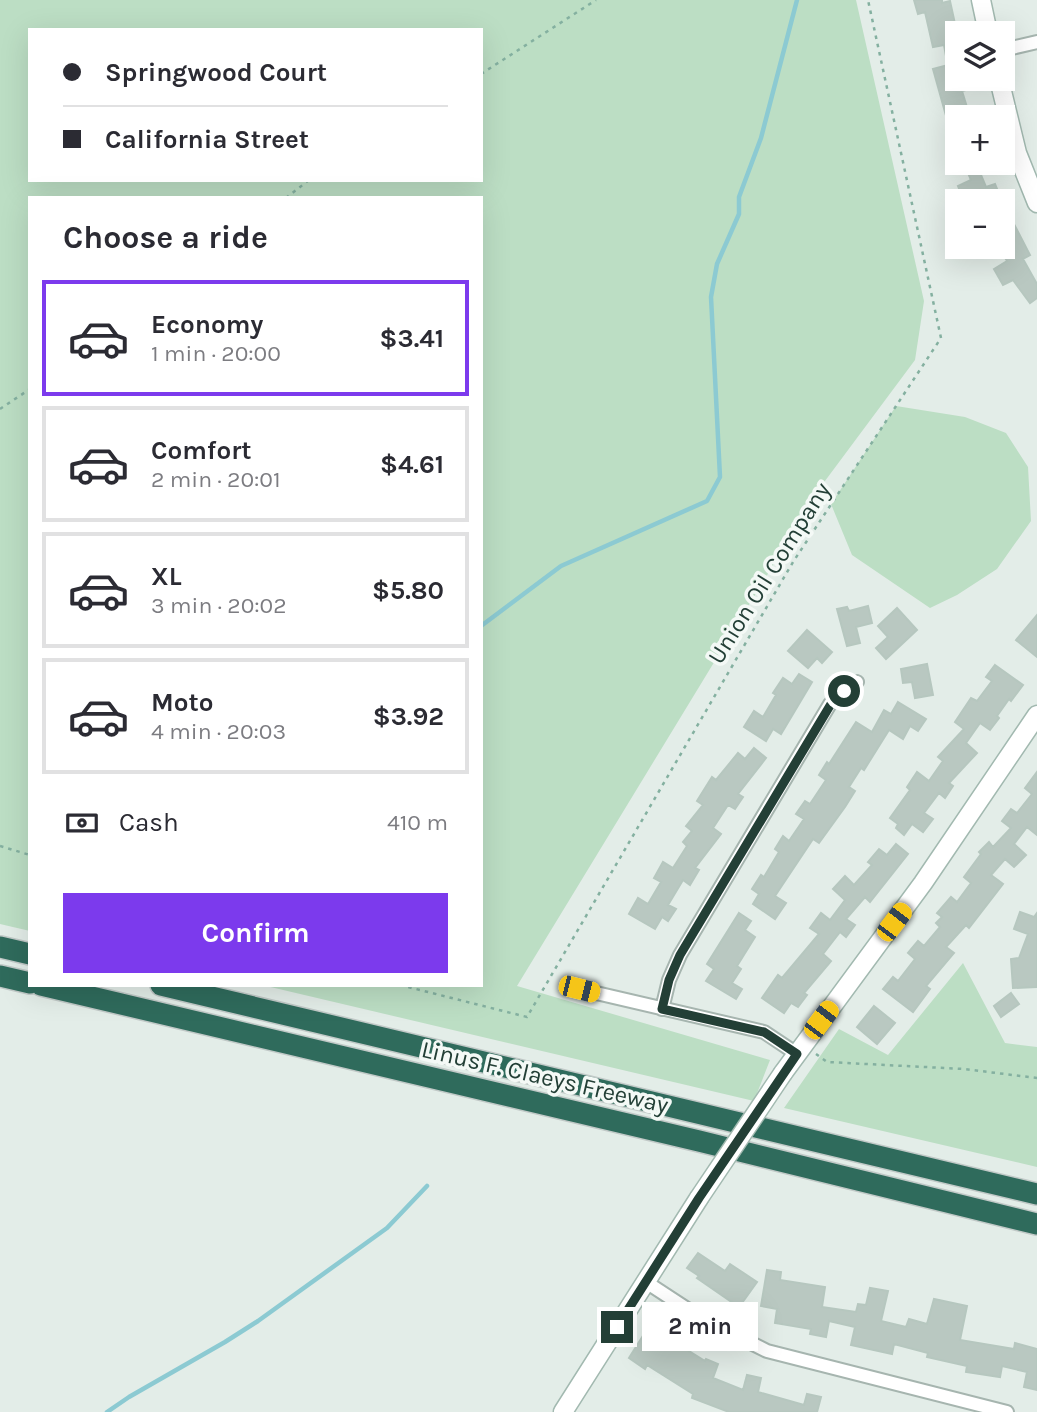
<!DOCTYPE html>
<html lang="en">
<head>
<meta charset="utf-8">
<style>
	body { margin:0; font-family:Karla,sans-serif; background:#f2f2f3; color:#2b2b33; height:100vh; display:flex; flex-direction:column; font-size:26px; white-space:nowrap }
	* { box-sizing:border-box; margin:0 }
	p { font-size:23px; color:#7c7c81 }
	.icon { flex:none; width:38px; height:38px; fill:none; stroke:currentColor; stroke-width:2; stroke-linecap:round; stroke-linejoin:round }
	.map { position:relative; flex:1; overflow:hidden }
	.side { position:absolute; left:28px; top:196px; width:455px; height:791px; display:flex; flex-direction:column; background:#fff; border-radius:0px; box-shadow:0 7px 28px #0002 }
	.side>* { flex:none }
	.guide { position:absolute; left:28px; top:28px; width:455px; height:154px; border-radius:0px; box-shadow:0 7px 28px #0002; display:grid; align-content:center; height:154px; padding:0 35px; background:#fff }
	.controls { position:absolute; left:945px; top:21px; display:grid; gap:14px }
	.controls a { display:grid; place-items:center; width:70px; height:70px; border-radius:0px; background:#fff; box-shadow:0 7px 28px #0002; font-size:35px }
	.end { position:absolute; width:32px; height:32px; margin:-16px; border:9px solid #233f36; background:#fff; box-shadow:0 0 0 4px #fff }
	.from { border-radius:50% }
	.bubble { position:absolute; height:49px; border-radius:0px; background:#fff; box-shadow:0 7px 28px #0002; font-size:23px; font-weight:700; line-height:49px; text-align:center }
	.car { position:absolute; width:21px; height:42px; margin:-21px -10px; border-radius:9px; box-shadow:0 0 5px 2px #0007; background:linear-gradient(#f5c518 24%,#345 0 40%,#f5c518 0 76%,#345 0 86%,#f5c518 0) }
	.guide b { display:flex; align-items:center; gap:24px; height:66px; font-size:26px }
	.guide b+b { border-top:2px solid #e1e1e2 }
	.guide i { width:18px; height:18px; background:#2b2b33 }
	ul { padding:0; list-style:none }
	li { display:flex; align-items:center; gap:21px; height:116px; margin:0 14px 10px; padding:0 21px; border:4px solid #e1e1e2; border-radius:0px }
	li div { flex:1 }
	li b { display:block; font-size:26px }
	li em { font-style:normal; font-weight:700 }
	li.current { border-color:#7c3aed }
	li>.icon { width:63px; height:63px; stroke-width:1.5 }
	h2 { padding:0 35px; font-size:32px; line-height:84px }
	.pay { display:flex; align-items:center; gap:18px; height:77px; padding:0 35px; font-size:26px }
	.pay p { margin-inline-start:auto }
	.cta { display:flex; gap:14px; margin-top:auto; padding:14px 35px }
	.cta a { flex:1; height:80px; border-radius:0px; background:#7c3aed; color:#fff; font-size:28px; font-weight:700; line-height:80px; text-align:center }
	.map>svg:first-child { display:block }
	.green { fill:#bcdec4; fill-rule:evenodd }
	.lines { fill:none; stroke-linecap:round; stroke-linejoin:round }
	.stream { stroke:#8ccad2; stroke-width:4.5 }
	.building { fill:#b9c8c1; stroke:#b6c7bf; stroke-width:2 }
	.street-casing { stroke:#a6b5af; stroke-width:16 }
	.secondary-casing { stroke:#a2b9b0; stroke-width:21 }
	.highway-casing { stroke:#c1c9c7; stroke-width:24 }
	.path { stroke:#84b0a0; stroke-width:2.5; stroke-dasharray:3.5 5; stroke-linecap:butt }
	.street { stroke:#fff; stroke-width:12 }
	.secondary { stroke:#fff; stroke-width:18 }
	.highway { stroke:#2f6b5c; stroke-width:21 }
	.secondary-bridge-casing { stroke:#a2b9b0; stroke-width:21; stroke-linecap:butt }
	.secondary-bridge { stroke:#fff; stroke-width:18 }
	.route { stroke:#233f36; stroke-width:9 }
	.labels { text-anchor:middle; stroke-width:7; stroke-linejoin:round; paint-order:stroke }
	.street-label { font-size:24px; fill:#233f36; stroke:#f4f9f6 }
</style>
</head>
<body>
<div class="map">
<svg width="1037" height="1412" viewBox="0 0 1037 1412">
	<rect width="100%" height="100%" fill="#e3ede8"/>
	<!-- green -->
	<path class="green" d="M0,0h856l68,301 -9,59 -93,125 -305,501 253,74 -16,41 -492,-116h219v-787h-451v733l-30,-7zM30,30h451v150h-451z
		M896,406l69,11 41,16 22,34 3,54 -34,48 -40,26 -27,13 -78,-53 -21,-51z
		M963,963l42,80 32,4v120l-253,-59 55,-79 49,26z"/>
	<g class="lines">
		<!-- stream -->
		<path class="stream" d="M481,626l80,-60 146,-65 13,-24 -9,-180 6,-33 22,-50v-17l22,-59 36,-138
			M107,1412l22,-15 96,-55 33,-21 129,-93 40,-42"/>
	</g>
	<!-- building -->
	<path class="building" d="M914,0h28v3l8,-2 7,32v20l-11,3 -2,-11 -11,2 -8,-35 -7,2z
		M952,64l4,15h11l3,10 -8,2 8,26h-13v31h-2l-22,-79z
		M964,163h12l10,24 9,-3 7,17h-38l-6,-15 13,-6z
		M1003,203l27,52 -7,4 14,25v14l-7,5 -17,-23 -10,5 -9,-16 13,-8 -4,-7z
		M868,606l4,17 -16,4 4,16 -13,3 -10,-37 10,-2 2,4z
		M897,608l20,22 -31,29 -10,-11 12,-11 -10,-11z
		M1037,615v42l-21,-17z
		M807,630l25,22 -10,11 -5,-5 -9,10 -20,-17z
		M927,664l6,31 -18,3 -3,-16 -9,1 -2,-14z
		M995,665l28,20 -12,16 -2,-2 -12,17 2,2 -9,12 -10,-7 -14,20 11,10 -28,30 4,3 -8,12 -6,-5 -15,20 9,6 -10,13 -11,-8 -8,11 -8,-7 2,-4 -8,-6 20,-28 -3,-3 10,-15 12,9 14,-20 -5,-4 26,-28 -9,-7 16,-24 6,3 15,-20 -6,-4z
		M799,674l13,8 -31,52 -8,-5 -7,12 -22,-14 10,-16 9,6 13,-22 -3,-2 10,-15 9,6z
		M898,702l28,17 -8,12 -8,-5 -7,13 -14,-9 -25,40 -3,-2 -12,19 6,4 -10,16 -26,36 -6,-4 -38,57 11,7 -11,16 -22,-15 6,-10 -7,-5 9,-14 3,2 15,-25 -4,-3 8,-13 6,5 15,-22 -8,-5 9,-13 5,3 16,-24 -7,-5 8,-13 2,2 27,-42 16,10 12,-22 7,4z
		M754,748l12,10 -28,36 5,3 -8,12 -7,-4 -15,23 8,6 -26,34 4,2 -9,15 -7,-5 -15,25 8,4 -8,12 -6,-4 -7,12 -26,-15 9,-16 10,6 13,-22 -7,-4 9,-16 10,6 14,-22 -4,-4 9,-11 -6,-5 17,-21 -6,-4 15,-24 4,3 22,-27 7,6z
		M1037,772v63l-10,-8 -13,17 12,11 -12,12 -9,-8 -14,16 12,9 -34,44 -3,-3 -20,22 8,6 -28,33 4,3 -17,23 -30,-23 10,-12 5,4 17,-22 -7,-6 10,-12 6,5 16,-19 -4,-4 6,-6 -5,-4 14,-16 6,5 14,-19 -7,-6 17,-23 -2,-2 10,-10 4,5 18,-19 -9,-7 9,-12 6,4 15,-19 -7,-6z
		M896,844l12,10 -38,48 -5,-5 -19,22 9,6 -9,12 -6,-5 -17,22 8,7 -27,32 3,2 -9,12 -7,-4 -7,10 -22,-15 16,-23 4,3 37,-44 -9,-6 11,-15 9,7 15,-20 -12,-11 12,-13 9,9 18,-20 -4,-3 11,-13 8,6z
		M1020,912l14,5 3,-4v74l-24,1 -2,-29 8,-1 9,-24 -14,-5z
		M739,913l12,8 -6,9 10,7 -18,29 4,3 -9,14 10,6 -6,10 -30,-18 8,-12 -7,-5z
		M1011,993l8,11 -18,13 -7,-11z
		M874,1006l21,17 -18,21 -20,-17z
		M698,1253l27,18 5,-7 27,18 -18,25 -42,-29 2,-2 -12,-8z
		M767,1270l14,2 -1,8 45,7 -3,20 34,5 2,-8 8,1 4,-17 18,3 -7,30 25,6 3,-8 18,5 7,-25 33,7 -7,34 54,9 1,-6 22,6v41l-13,-3 3,-15 -25,-6 -2,11 -34,-5 1,-6 -40,-9 1,-4 -34,-9 -2,10 -41,-9 4,-18 -26,-6 -3,16 -16,-3 1,-5 -36,-6 2,-14 -16,-3z
		M653,1320l16,10 -4,6 40,25 1,-2 12,5 -5,14 30,12 4,-15 14,3 -3,14 46,13 3,-11 14,3 -4,15h-88l-37,-14 1,-4 -46,-29 -2,4 -16,-11z"/>
	<g class="lines">
		<!-- street casing -->
		<g class="street-casing">
			<path id="street" d="M1003,50l34,-8
				M579,989l185,43 33,22
				M662,1009l7,-29 11,-25 150,-251 9,-10 18,-12
				M646,1282l55,36 66,33 240,61"/>
		</g>
		<!-- secondary casing -->
		<g class="secondary-casing">
			<path id="secondary" d="M981,0l7,33
				M999,79l18,74 20,50
				M783,1073l140,-190 114,-168
				M563,1412l136,-214"/>
		</g>
		<!-- highway casing -->
		<g class="highway-casing">
			<path id="highway" d="M0,947l30,7
				M0,976l30,7
				M41,985l658,156 338,83
				M161,985l876,209"/>
		</g>
		<!-- path -->
		<path class="path" d="M481,74l115,-74
			M286,198l23,-18
			M0,409l30,-20
			M0,846l30,9
			M400,985l127,32 266,-455 148,-224 -73,-338
			M816,1054l11,8 137,7 73,9"/>
		<!-- street -->
		<use href="#street" class="street"/>
		<!-- secondary -->
		<use href="#secondary" class="secondary"/>
		<!-- highway -->
		<use href="#highway" class="highway"/>
		<!-- secondary-bridge casing -->
		<g class="secondary-bridge-casing">
			<path id="secondary-bridge" d="M699,1198l84,-125"/>
		</g>
		<!-- secondary-bridge -->
		<use href="#secondary-bridge" class="secondary-bridge"/>
	</g>
	<g class="lines">
		<!-- route -->
		<path class="route" d="M617,1327l82,-129 98,-144 -33,-22 -102,-23 7,-29 11,-25 151,-251 13,-13"/>
	</g>
	<g class="labels">
		<!-- street labels -->
		<g class="street-label">
			<text transform="translate(769 573) rotate(-58)" y="8">Union Oil Company</text>
			<text transform="translate(545 1077) rotate(13)" y="8">Linus F. Claeys Freeway</text>
		</g>
	</g>
</svg>
<div class="controls">
<a><svg class="icon" aria-label="layers" viewBox="0 0 24 24"><path d="M12 4l9 5-9 5-9-5zM3 14l9 5 9-5"/></svg></a>
<a>+</a>
<a>−</a>
</div>
<i class="end from" style="left:844px;top:691px"></i>
<i class="end" style="left:617px;top:1327px"></i>
<div class="bubble" style="left:642px;top:1302px;width:116px">2 min</div>
<i class="car" style="left:894px;top:922px;rotate:37deg"></i>
<i class="car" style="left:579px;top:989px;rotate:104deg"></i>
<i class="car" style="left:821px;top:1020px;rotate:37deg"></i>
<div class="guide">
<b><i class="from"></i>Springwood Court</b>
<b><i></i>California Street</b>
</div>
<section class="side">
<h2>Choose a ride</h2>
<ul>
<li class="current"><svg class="icon" aria-label="car" viewBox="0 0 24 24"><path d="M5 17H2v-5l4-1 3-4h7l3 4 3 1v5h-3M9 17h6M6 11h13"/><circle cx="7" cy="17" r="2"/><circle cx="17" cy="17" r="2"/></svg><div><b>Economy</b><p>1 min · 20:00</p></div><em>$3.41</em></li>
<li><svg class="icon" aria-label="car" viewBox="0 0 24 24"><path d="M5 17H2v-5l4-1 3-4h7l3 4 3 1v5h-3M9 17h6M6 11h13"/><circle cx="7" cy="17" r="2"/><circle cx="17" cy="17" r="2"/></svg><div><b>Comfort</b><p>2 min · 20:01</p></div><em>$4.61</em></li>
<li><svg class="icon" aria-label="car" viewBox="0 0 24 24"><path d="M5 17H2v-5l4-1 3-4h7l3 4 3 1v5h-3M9 17h6M6 11h13"/><circle cx="7" cy="17" r="2"/><circle cx="17" cy="17" r="2"/></svg><div><b>XL</b><p>3 min · 20:02</p></div><em>$5.80</em></li>
<li><svg class="icon" aria-label="car" viewBox="0 0 24 24"><path d="M5 17H2v-5l4-1 3-4h7l3 4 3 1v5h-3M9 17h6M6 11h13"/><circle cx="7" cy="17" r="2"/><circle cx="17" cy="17" r="2"/></svg><div><b>Moto</b><p>4 min · 20:03</p></div><em>$3.92</em></li>
</ul>
<div class="pay"><svg class="icon" aria-label="cash" viewBox="0 0 24 24"><path d="M3 7h18v10H3z"/><circle cx="12" cy="12" r="2"/></svg>Cash<p>410 m</p></div>
<div class="cta"><a>Confirm</a></div>
</section>
</div>
</body>
</html>
